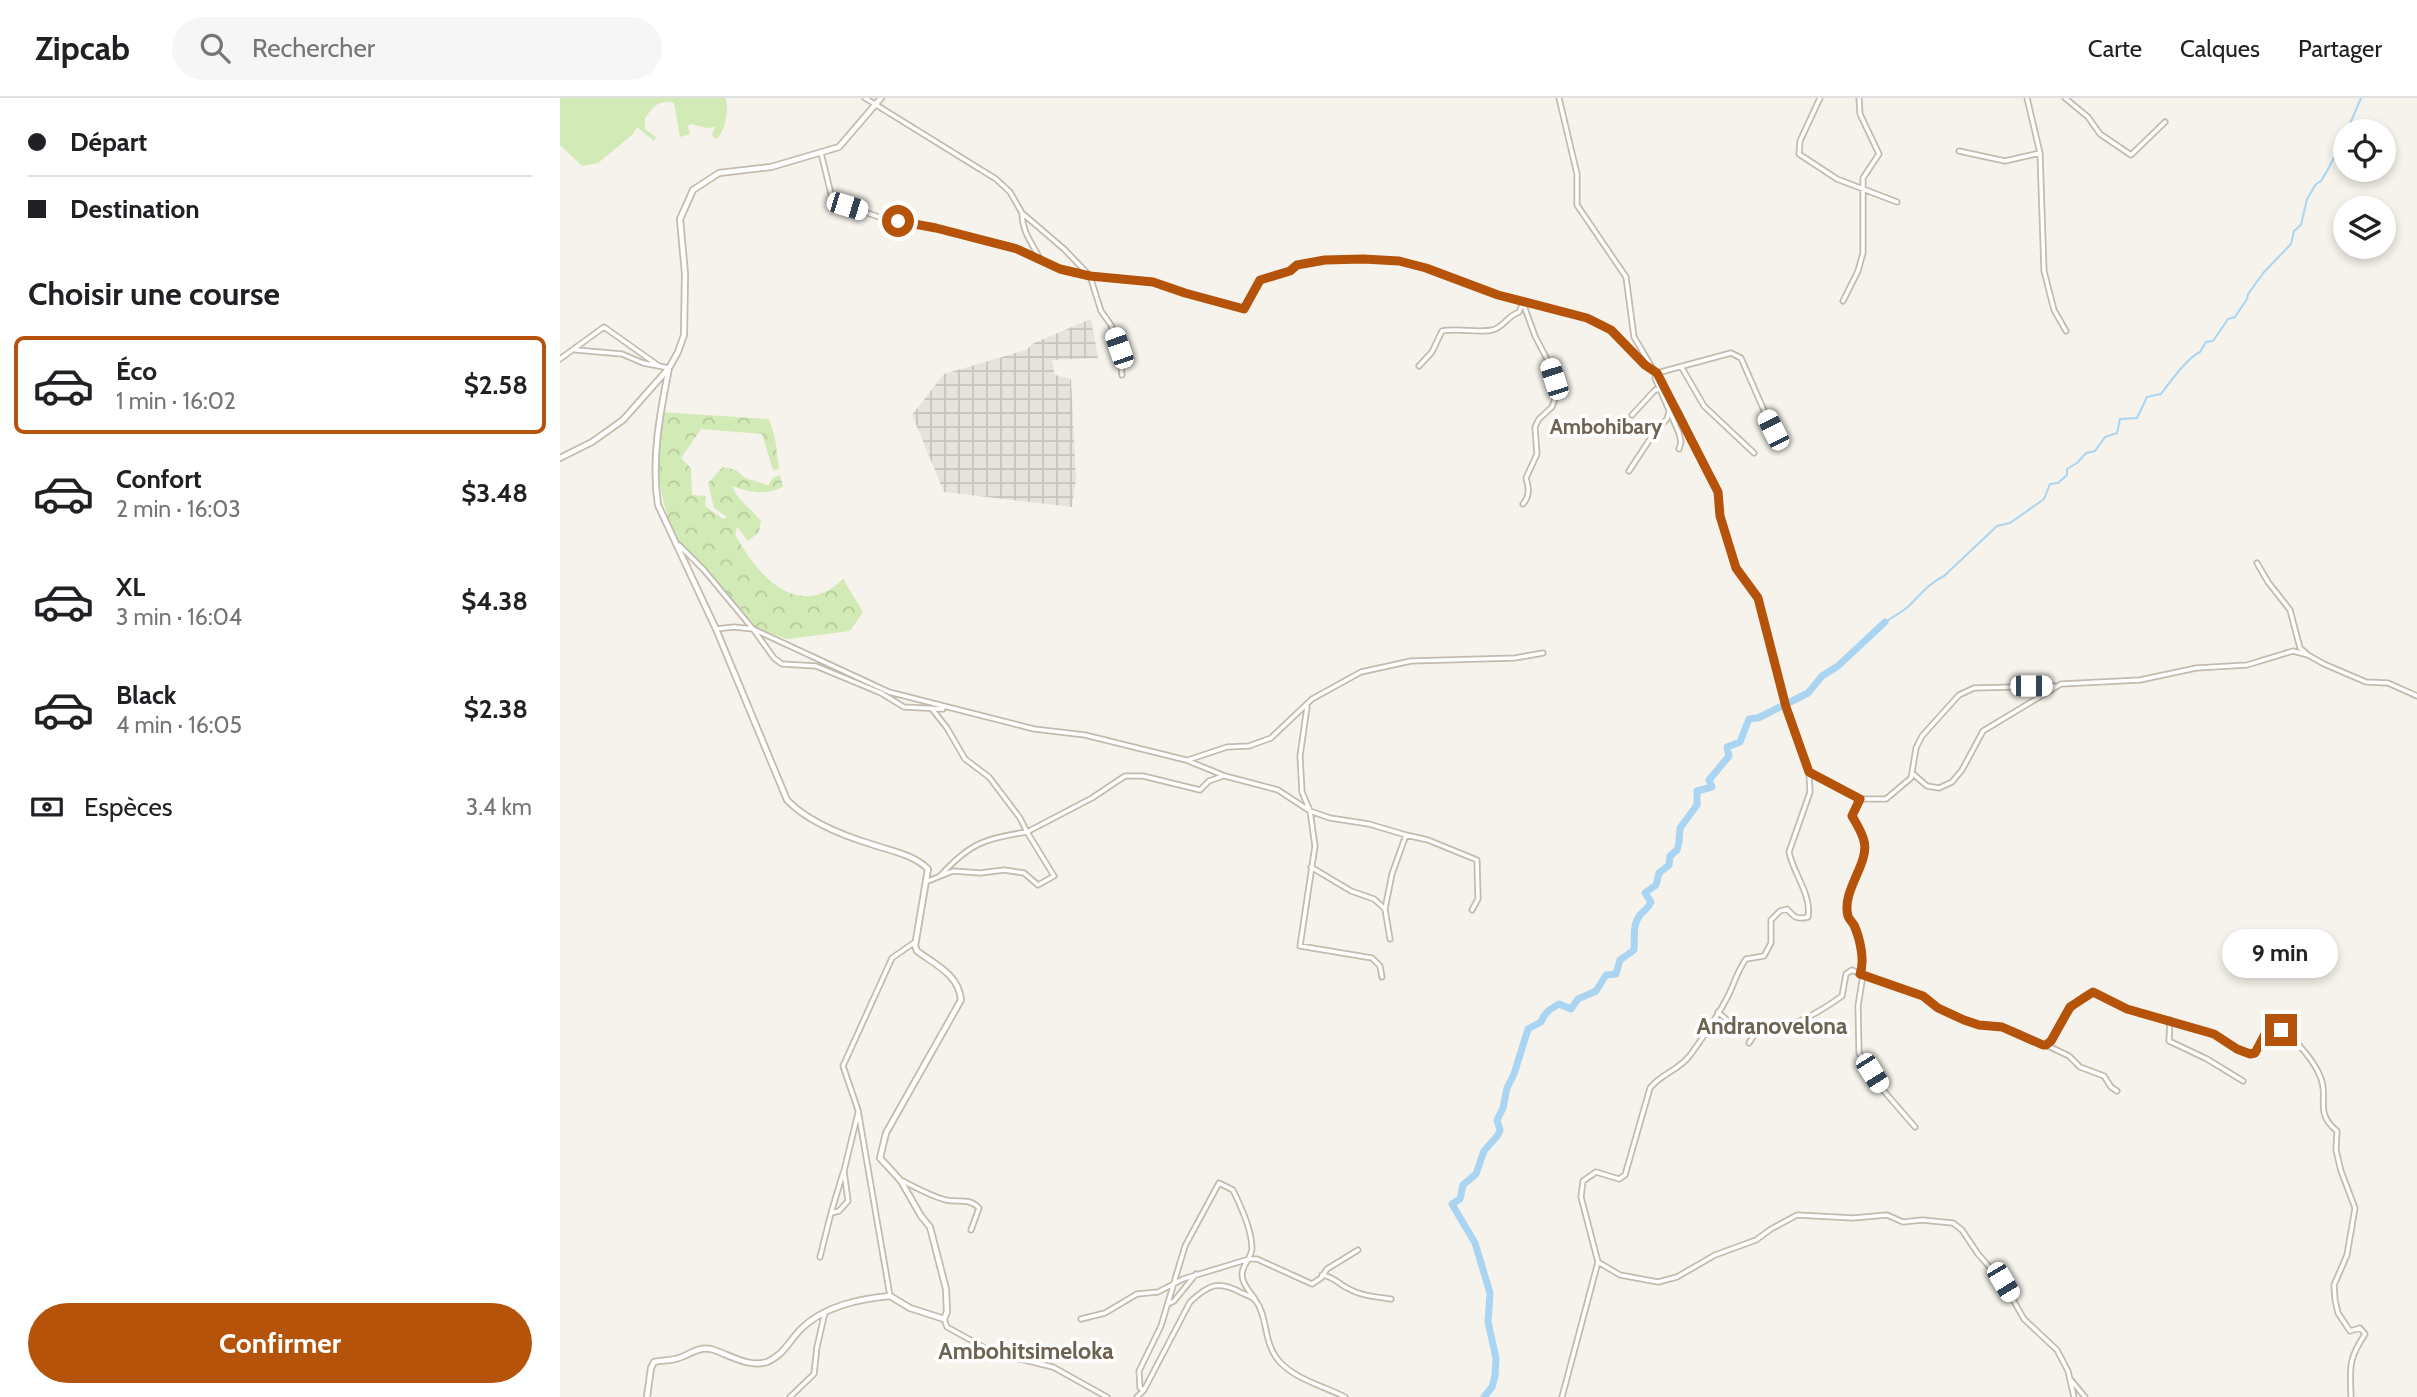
<!DOCTYPE html>
<html lang="fr">
<head>
<meta charset="utf-8">
<style>
	body { margin:0; font-family:Cabin,sans-serif; background:#f6f6f6; color:#202124; height:100vh; display:flex; flex-direction:column; font-size:26px; white-space:nowrap }
	* { box-sizing:border-box; margin:0 }
	p { font-size:23px; color:#757577 }
	.icon { flex:none; width:38px; height:38px; fill:none; stroke:currentColor; stroke-width:2; stroke-linecap:round; stroke-linejoin:round }
	.map { position:relative; flex:1; overflow:hidden }
	.side { display:flex; flex-direction:column; background:#fff; width:560px }
	.side>* { flex:none }
	.hud { display:grid; align-content:center; height:154px; padding:0 28px; background:#fff }
	.controls { position:absolute; left:1773px; top:21px; display:grid; gap:14px }
	.controls a { display:grid; place-items:center; width:63px; height:63px; border-radius:50%; background:#fff; box-shadow:0 4px 10px #0003; font-size:35px }
	.end { position:absolute; width:32px; height:32px; margin:-16px; border:9px solid #b45309; background:#fff; box-shadow:0 0 0 4px #fff }
	.from { border-radius:50% }
	.bubble { position:absolute; height:49px; border-radius:24px; background:#fff; box-shadow:0 4px 10px #0003; font-size:23px; font-weight:700; line-height:49px; text-align:center }
	.car { position:absolute; width:21px; height:42px; margin:-21px -10px; border-radius:9px; box-shadow:0 0 5px 2px #0007; background:linear-gradient(#fff 24%,#345 0 40%,#fff 0 76%,#345 0 86%,#fff 0) }
	.hud b { display:flex; align-items:center; gap:24px; height:66px; font-size:26px }
	.hud b+b { border-top:2px solid #e0e0e0 }
	.hud i { width:18px; height:18px; background:#202124 }
	ul { padding:0; list-style:none }
	li { display:flex; align-items:center; gap:21px; height:98px; margin:0 14px 10px; padding:0 14px; border:4px solid transparent; border-radius:10px }
	li div { flex:1 }
	li b { display:block; font-size:26px }
	li em { font-style:normal; font-weight:700 }
	li.selected { border-color:#b45309 }
	li>.icon { width:63px; height:63px; stroke-width:1.5 }
	h2 { padding:0 28px; font-size:32px; line-height:84px }
	.pay { display:flex; align-items:center; gap:18px; height:77px; padding:0 28px; font-size:26px }
	.pay p { margin-inline-start:auto }
	.primary-button { display:flex; gap:14px; margin-top:auto; padding:14px 28px }
	.primary-button a { flex:1; height:80px; border-radius:42px; background:#b45309; color:#fff; font-size:28px; font-weight:700; line-height:80px; text-align:center }
	header { display:flex; align-items:center; gap:42px; box-sizing:border-box; height:98px; padding:0 35px; background:#fff; border-bottom:2px solid #e0e0e0 }
	header strong { font-size:33px }
	nav { display:flex; gap:38px; margin-inline-start:auto; font-size:24px }
	.search { width:490px; height:63px; background:#f6f6f6; display:flex; align-items:center; gap:18px; box-sizing:border-box; padding:0 24px; border-radius:38px; color:#757577; font-size:26px }
	main { display:flex; flex:1; min-height:0 }
	.map>svg:first-child { display:block }
	.industrial { fill:url(#industrial-grid) }
	.green { fill:#d2eab5 }
	.forest { fill:url(#forest-crowns) }
	.lines { fill:none; stroke-linecap:round; stroke-linejoin:round }
	.stream { stroke:#a9d4f2; stroke-width:2 }
	.river { stroke:#a9d4f2; stroke-width:7 }
	.minor-casing { stroke:#c2bbae; stroke-width:7 }
	.tertiary-casing { stroke:#c2bbae; stroke-width:8 }
	.minor { stroke:#fff; stroke-width:3.5 }
	.tertiary { stroke:#fff; stroke-width:4.5 }
	.route { stroke:#b45309; stroke-width:9 }
	.labels { text-anchor:middle; stroke-width:7; stroke-linejoin:round; paint-order:stroke }
	.neighbourhood-label { font-size:21px; font-weight:bold; fill:#6e6250; stroke:#fff }
	.quarter-label { font-size:23px; font-weight:bold; fill:#6e6250; stroke:#fff }
</style>
</head>
<body>
<header>
<strong>Zipcab</strong>
<div class="search"><svg class="icon" aria-label="search" viewBox="0 0 24 24"><circle cx="10" cy="10" r="6"/><path d="M15 15l6 6"/></svg>Rechercher</div>
<nav><a>Carte</a><a>Calques</a><a>Partager</a></nav>
</header>
<main>
<section class="side">
<div class="hud">
<b><i class="from"></i>Départ</b>
<b><i></i>Destination</b>
</div>
<h2>Choisir une course</h2>
<ul>
<li class="selected"><svg class="icon" aria-label="car" viewBox="0 0 24 24"><path d="M5 17H2v-5l4-1 3-4h7l3 4 3 1v5h-3M9 17h6M6 11h13"/><circle cx="7" cy="17" r="2"/><circle cx="17" cy="17" r="2"/></svg><div><b>Éco</b><p>1 min · 16:02</p></div><em>$2.58</em></li>
<li><svg class="icon" aria-label="car" viewBox="0 0 24 24"><path d="M5 17H2v-5l4-1 3-4h7l3 4 3 1v5h-3M9 17h6M6 11h13"/><circle cx="7" cy="17" r="2"/><circle cx="17" cy="17" r="2"/></svg><div><b>Confort</b><p>2 min · 16:03</p></div><em>$3.48</em></li>
<li><svg class="icon" aria-label="car" viewBox="0 0 24 24"><path d="M5 17H2v-5l4-1 3-4h7l3 4 3 1v5h-3M9 17h6M6 11h13"/><circle cx="7" cy="17" r="2"/><circle cx="17" cy="17" r="2"/></svg><div><b>XL</b><p>3 min · 16:04</p></div><em>$4.38</em></li>
<li><svg class="icon" aria-label="car" viewBox="0 0 24 24"><path d="M5 17H2v-5l4-1 3-4h7l3 4 3 1v5h-3M9 17h6M6 11h13"/><circle cx="7" cy="17" r="2"/><circle cx="17" cy="17" r="2"/></svg><div><b>Black</b><p>4 min · 16:05</p></div><em>$2.38</em></li>
</ul>
<div class="pay"><svg class="icon" aria-label="cash" viewBox="0 0 24 24"><path d="M3 7h18v10H3z"/><circle cx="12" cy="12" r="2"/></svg>Espèces<p>3.4 km</p></div>
<div class="primary-button"><a>Confirmer</a></div>
</section>
<div class="map">
<svg width="1857" height="1299" viewBox="0 0 1857 1299">
	<defs>
		<pattern id="industrial-grid" width="8" height="8" patternUnits="userSpaceOnUse" patternTransform="scale(1.75)"><rect width="8" height="8" fill="#e6e2dd"/><path d="M0 4h8M4 0v8" fill="none" stroke="#c7c3be"/></pattern>
		<pattern id="forest-crowns" width="20" height="18" patternUnits="userSpaceOnUse" patternTransform="scale(1.75)"><rect width="20" height="18" fill="#d2eab5"/><path d="M2 6a3 3 0 1 1 6 0M12 15a3 3 0 1 1 6 0" fill="none" stroke="#b6ca9c"/></pattern>
	</defs>
	<rect width="100%" height="100%" fill="#f6f3ec"/>
	<!-- industrial -->
	<path class="industrial" d="M531,221l7,39 -46,2 3,15 16,4 5,100 -4,28 -128,-15 -32,-77 32,-41 82,-24 8,-7z"/>
	<!-- green -->
	<path class="green" d="M0,0h165c5,10 0,32 -7,40h-4l-2,-4 3,-7 -8,1 -16,-4 -3,2 2,8 -10,3 -6,-34c-14,-5 -23,5 -29,16v10l11,8 -2,4 -17,-14 -4,7 -35,29 -16,3 -22,-21z"/>
	<!-- forest -->
	<path class="forest" d="M100,314l109,7 6,19 4,31 -6,1 -11,-36 -61,-5 -20,29 10,10 1,27 14,1 -1,10 18,13 4,-2 -13,-9 -6,-25 15,-16 13,3 9,8 23,7 5,-7 7,-3 3,12c-18,9 -33,5 -51,-1 6,15 19,22 29,35l-2,11 -11,9 -11,-14 -2,7c21,40 63,89 108,45l20,33 -13,19 -63,8 -35,-12 -58,-72 -19,-16 -11,-35 -7,-33z"/>
	<g class="lines">
		<!-- stream -->
		<path class="stream" d="M1787,33l14,-33
			M1325,524c8,-5 17,-10 24,-16 11,-11 20,-23 35,-30l53,-50 13,-3 34,-24 6,-15 8,-1 9,-8v-6l10,-6 9,-10 9,-2 10,-14 12,-4 3,-14 17,-1 10,-21 14,-3c8,-11 27,-37 39,-42l6,-10 7,-1 15,-22 7,-2 12,-18 1,-5 16,-22 27,-28 3,-13 7,-6 6,-26 9,-15 5,-3 6,-10 18,-34"/>
		<!-- river -->
		<path class="river" d="M924,1299l8,-10 3,-11 1,-18 -8,-36 2,-29 -15,-50 -23,-39 8,-5 3,-14 13,-11 8,-23 14,-16 2,-5 -3,-10 6,-12 4,-20 7,-14 14,-45 13,-7c4,-10 9,-13 18,-18l12,5 7,-10 18,-8 10,-16 10,-1 4,-14 14,-10c1,-12 -2,-25 6,-35 5,-6 8,-6 11,-13l-6,-9 11,-8 3,-12 10,-8 1,-9 7,-6 2,-8 1,-14 17,-23v-14l15,-4 -3,-7 20,-24 -2,-9 13,-5 9,-23 9,-1 50,-25 14,-17 16,-10 47,-44"/>
		<!-- minor casing -->
		<g class="minor-casing">
			<path id="minor" d="M305,0l131,81 14,13 12,21 42,36 26,27 63,6 32,11 59,16 16,-29 30,-9 7,-6 28,-5 38,-1 36,2 27,7 72,27 89,23 24,12 40,39
				M999,0l18,76v31l49,72 8,60 44,74 40,81 2,24 16,52 22,31 28,108 23,65 1,20 -21,60c4,21 23,43 19,65 -11,3 -14,0 -21,-8l-7,2 -9,9v23l-7,13 -18,3c-9,12 -12,26 -19,39 -10,19 -23,38 -36,56 -11,16 -29,19 -41,34l-25,87 -6,4 -23,-7 -13,9 -2,16 17,65 -36,135
				M1260,0l-20,43 -1,13 38,25 60,23
				M1467,0l13,55 4,118 10,39 12,21
				M1505,0l23,19 12,17 31,21 34,-33
				M1399,53l46,10 35,-8
				M261,55l10,41 16,12 32,11 57,11 81,21 43,20 30,7 11,35 10,14 8,23 3,27
				M462,115c0,19 10,30 18,46
				M1283,203l15,-30 5,-18v-75l16,-24 -19,-40 -1,-16
				M963,205l12,33 14,27 5,16 1,20 -3,8 -13,12 -4,8 2,27 -11,24c3,10 4,18 -3,26
				M16,252l46,4 21,9 26,5
				M0,261l44,-32 55,39
				M859,268l13,-14 10,-21c17,-3 36,2 50,-1 11,-2 15,-14 27,-18l4,-9
				M1122,270l22,38 50,47
				M1097,275l74,-20 10,5 32,73
				M1097,275l-2,5 24,55 2,9 -2,7
				M1072,317l23,-25 5,-1
				M1069,373l27,-41 11,-11 2,-7
				M119,447l25,25 49,59 136,63 145,37 51,6 101,25 39,16 53,14 32,21 20,7 39,6 37,11
				M1697,465l11,19 22,28 10,38 7,6
				M156,531l18,-2 19,2 21,29 8,6 34,2 65,27 23,14 39,2
				M747,609l-7,49 2,36 8,19 5,35 -15,100 72,12 8,8 2,11
				M372,611l15,19 18,31 24,18 31,41 7,14c-41,6 -57,11 -86,43
				M628,662l39,-13 22,-1 22,-8 41,-39 49,-27 50,-11 104,-3 28,-5
				M1249,674l51,27h26l25,-21 1,-5 15,13 12,2 13,-6 10,-12 21,-39 78,-47 79,-4 56,-12 51,-3 46,-14 15,4 16,9 42,18 22,1 29,13
				M1352,675l4,-25 6,-12 37,-41 15,-7 80,-2
				M1300,701l-8,16c4,8 10,17 12,26 6,22 -22,50 -16,75 0,2 5,7 5,9 6,13 12,36 7,49
				M751,769l40,24 23,8 11,10 5,30
				M368,783l25,-10 27,2 24,-3 20,3 14,12 16,-9 -27,-44 65,-34 33,-22h18l57,14 9,-9 14,-5
				M825,811l7,-35 14,-39 22,5 49,20 1,39 -6,11
				M1303,877l-5,31 1,47 24,37 32,37
				M1158,914c5,4 11,11 17,14 31,19 82,-12 107,-30l4,-22 6,-4 14,7 57,19 15,12 26,12 15,5 23,2 12,4 29,14c17,-4 20,-43 50,-53l34,17 88,25 22,16 13,4 5,-1 10,-19 12,-4 9,2c12,11 28,29 34,44 10,21 -7,36 17,55l-1,19 5,21 14,37 -8,47 -13,30 1,15 3,13 12,18 10,-3 5,6c-17,26 -15,33 -14,63
				M1610,922l-1,21 38,18 36,22
				M1189,945l7,-11
				M1486,947l23,11 11,11 24,9 7,11 6,4
				M343,1083c13,7 28,15 43,19 13,3 22,-3 33,8l-8,22
				M271,1115l12,-40
				M260,1159l11,-44 8,-2 9,-10 -4,-30 14,-58
				M1038,1164l22,13 38,7 19,-5 38,-22 41,-15 15,-11 26,-14 56,3 34,-3 16,7 19,-2 31,3 9,7 16,24 25,28 21,37 33,31 11,21 6,26
				M762,1177c10,1 16,8 25,13 14,8 29,9 44,11
				M330,1198l-32,-186 -15,-44 49,-108 23,-16
				M610,1205l4,-2 22,-27
				M384,1221l3,8 47,26 59,14 54,30
				M521,1221l24,-6 32,-19 21,-2 25,-13 66,-20h8l55,25 9,-6 6,-9 31,-19
				M1511,1282l14,17
				M584,1292l-4,-2 -1,-17 22,-45 24,-80 34,-63 14,7c8,17 19,40 19,59 -1,6 -4,11 -7,16 -8,13 2,23 10,34
				M230,1299l24,-23 3,-27 8,-35
				M577,1299l7,-7 46,-88c19,-18 29,-22 52,-9 5,2 11,4 14,8 12,16 7,42 23,60 17,19 45,25 66,36"/>
		</g>
		<!-- tertiary casing -->
		<g class="tertiary-casing">
			<path id="tertiary" d="M0,360l32,-16 31,-22 46,-52 9,-16 6,-17 1,-61 -5,-55 13,-29 26,-17 52,-6 68,-20 42,-49
				M87,1299l4,-29 3,-6c8,-2 14,-1 21,-3 12,-2 22,-13 36,-10 17,5 37,19 56,13 17,-7 22,-21 34,-33 23,-23 58,-30 89,-33l20,12 34,11 3,-7 -1,-23 -16,-62 -9,-11 -20,-35 -21,-23 6,-25 75,-133c-2,-25 -25,-35 -44,-49l-2,-5 13,-77c-14,-14 -36,-18 -54,-24 -30,-9 -65,-22 -87,-45l-71,-171 -58,-124c-7,-45 2,-92 11,-137"/>
		</g>
		<!-- minor -->
		<use href="#minor" class="minor"/>
		<!-- tertiary -->
		<use href="#tertiary" class="tertiary"/>
	</g>
	<g class="lines">
		<!-- route -->
		<path class="route" d="M338,123l38,7 81,21 43,20 30,7 63,6 32,11 59,16 16,-29 30,-9 7,-6 28,-5 38,-1 36,2 27,7 72,27 89,23 24,12 34,35 12,8 61,119 2,24 16,52 22,30 28,109 23,65 51,27 -8,17c4,7 10,16 12,25 6,22 -23,50 -16,75 0,2 5,7 6,9 6,13 11,36 6,49l63,22 15,12 26,12 15,5 23,2 41,18h3l5,-4 19,-34 23,-15 34,17 87,25 23,15 13,5 5,-1 10,-19 16,-4"/>
	</g>
	<g class="labels">
		<!-- neighbourhood labels -->
		<g class="neighbourhood-label">
			<text x="1046" y="336">Ambohibary</text>
		</g>
		<!-- quarter labels -->
		<g class="quarter-label">
			<text x="1212" y="936">Andranovelona</text>
			<text x="466" y="1261">Ambohitsimeloka</text>
		</g>
	</g>
</svg>
<div class="controls">
<a><svg class="icon" aria-label="locate" viewBox="0 0 24 24"><circle cx="12" cy="12" r="6"/><path d="M12 2v4M12 18v4M2 12h4M18 12h4"/></svg></a>
<a><svg class="icon" aria-label="layers" viewBox="0 0 24 24"><path d="M12 4l9 5-9 5-9-5zM3 14l9 5 9-5"/></svg></a>
</div>
<i class="end from" style="left:338px;top:123px"></i>
<i class="end" style="left:1721px;top:932px"></i>
<div class="bubble" style="left:1662px;top:831px;width:116px">9 min</div>
<i class="car" style="left:287px;top:108px;rotate:107deg"></i>
<i class="car" style="left:559px;top:250px;rotate:341deg"></i>
<i class="car" style="left:994px;top:281px;rotate:342deg"></i>
<i class="car" style="left:1213px;top:332px;rotate:333deg"></i>
<i class="car" style="left:1471px;top:588px;rotate:90deg"></i>
<i class="car" style="left:1312px;top:975px;rotate:148deg"></i>
<i class="car" style="left:1443px;top:1184px;rotate:149deg"></i>
</div>
</main>
</body>
</html>
